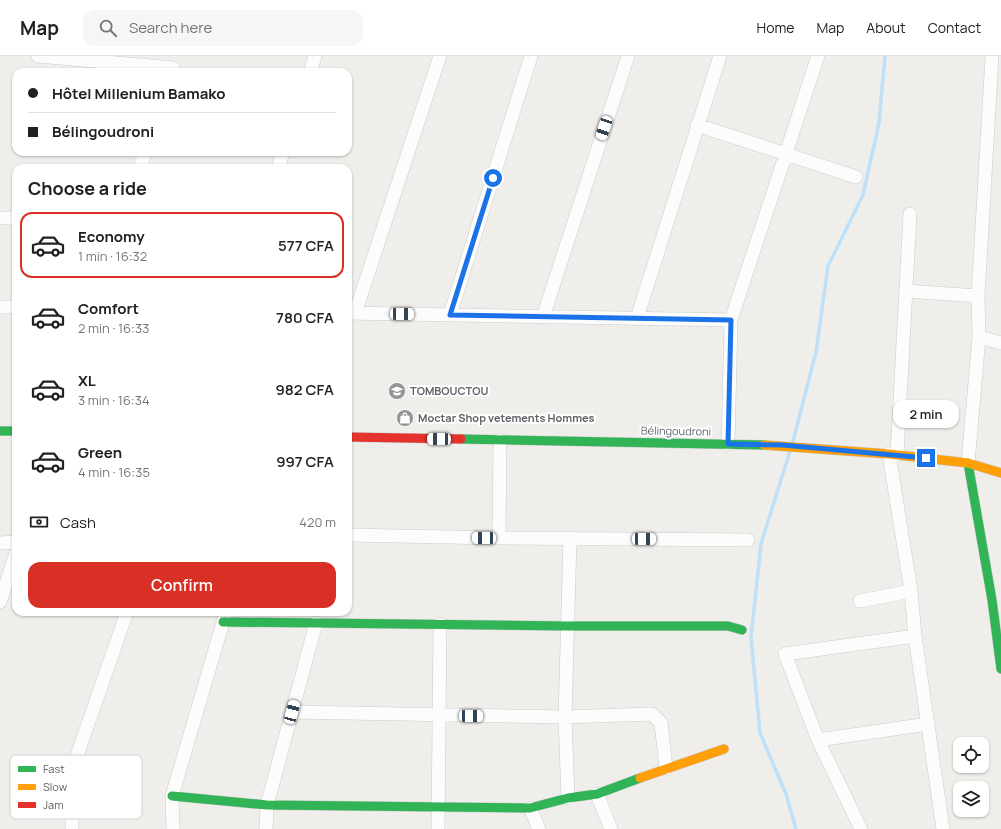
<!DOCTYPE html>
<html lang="en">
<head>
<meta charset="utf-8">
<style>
	body { margin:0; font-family:Manrope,sans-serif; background:#f6f6f6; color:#202124; height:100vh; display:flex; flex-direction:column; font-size:15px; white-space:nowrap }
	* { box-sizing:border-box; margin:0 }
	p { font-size:13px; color:#757577 }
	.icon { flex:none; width:22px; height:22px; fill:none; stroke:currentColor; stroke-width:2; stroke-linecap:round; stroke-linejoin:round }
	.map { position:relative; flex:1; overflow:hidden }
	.side { position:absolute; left:12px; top:108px; width:340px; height:452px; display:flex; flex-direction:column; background:#fff; border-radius:12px; box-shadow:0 1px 3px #0004 }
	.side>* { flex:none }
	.banner { position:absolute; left:12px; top:12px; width:340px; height:88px; border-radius:12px; box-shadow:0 1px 3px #0004; display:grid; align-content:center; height:88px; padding:0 16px; background:#fff }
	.tools { position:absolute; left:953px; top:681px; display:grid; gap:8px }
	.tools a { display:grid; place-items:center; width:36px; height:36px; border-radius:8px; background:#fff; box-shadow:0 1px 3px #0004; font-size:20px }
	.end { position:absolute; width:18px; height:18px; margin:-9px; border:5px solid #1a73e8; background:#fff; box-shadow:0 0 0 2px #fff }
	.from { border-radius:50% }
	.bubble { position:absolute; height:28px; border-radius:12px; background:#fff; box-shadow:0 1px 3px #0004; font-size:13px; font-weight:600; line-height:28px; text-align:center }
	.car { position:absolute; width:12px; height:24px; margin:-12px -6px; border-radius:5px; box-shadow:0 0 3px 1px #0007; background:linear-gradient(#fff 24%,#345 0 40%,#fff 0 76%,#345 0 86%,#fff 0) }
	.banner b { display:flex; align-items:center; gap:14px; height:38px; font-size:15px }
	.banner b+b { border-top:1px solid #e0e0e0 }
	.banner i { width:10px; height:10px; background:#202124 }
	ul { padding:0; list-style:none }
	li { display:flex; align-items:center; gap:12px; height:66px; margin:0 8px 6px; padding:0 8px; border:2px solid transparent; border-radius:12px }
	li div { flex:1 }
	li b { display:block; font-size:15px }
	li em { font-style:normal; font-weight:600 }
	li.on { border-color:#d93025 }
	li>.icon { width:36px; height:36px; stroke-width:1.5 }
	h2 { padding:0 16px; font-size:18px; line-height:48px }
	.pay { display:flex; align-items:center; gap:10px; height:44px; padding:0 16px; font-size:15px }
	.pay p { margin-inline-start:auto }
	.primary-button { display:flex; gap:8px; margin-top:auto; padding:8px 16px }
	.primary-button a { flex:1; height:46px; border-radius:12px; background:#d93025; color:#fff; font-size:16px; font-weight:600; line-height:46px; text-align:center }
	header { display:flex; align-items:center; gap:24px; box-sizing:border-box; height:56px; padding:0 20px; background:#fff; border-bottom:1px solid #e0e0e0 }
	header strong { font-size:19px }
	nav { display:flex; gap:22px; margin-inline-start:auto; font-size:14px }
	.search { width:280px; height:36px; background:#f6f6f6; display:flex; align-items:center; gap:10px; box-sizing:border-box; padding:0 14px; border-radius:12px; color:#757577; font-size:15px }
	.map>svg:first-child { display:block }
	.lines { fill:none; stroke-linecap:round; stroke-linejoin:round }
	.stream { stroke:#bfe0f9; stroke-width:3.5 }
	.street-casing { stroke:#cbcccc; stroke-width:14 }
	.fast-casing { stroke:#cacacb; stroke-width:10 }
	.slow-casing { stroke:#cacacb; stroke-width:10 }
	.jam-casing { stroke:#cacacb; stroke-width:10 }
	.street { stroke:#fdfcfc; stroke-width:13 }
	.fast { stroke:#30b455; stroke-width:9 }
	.slow { stroke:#ff9f0a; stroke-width:9 }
	.jam { stroke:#e5322d; stroke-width:9 }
	.route { stroke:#1a73e8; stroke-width:5 }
	.labels { text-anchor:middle; stroke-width:4; stroke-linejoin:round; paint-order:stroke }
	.poi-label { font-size:11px; font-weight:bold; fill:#5f6368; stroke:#fff; text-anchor:start }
	.street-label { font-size:11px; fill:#5f6368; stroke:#fff }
	.key { fill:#fff; stroke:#cfd0d2; stroke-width:1 }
	.key-label { font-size:11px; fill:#5f6368 }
</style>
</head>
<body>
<header>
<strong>Map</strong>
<div class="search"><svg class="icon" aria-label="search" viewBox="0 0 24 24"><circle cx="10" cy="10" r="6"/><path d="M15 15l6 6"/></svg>Search here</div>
<nav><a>Home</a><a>Map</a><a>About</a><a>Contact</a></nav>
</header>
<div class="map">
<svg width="1001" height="773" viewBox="0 0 1001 773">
	<rect width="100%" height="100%" fill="#efeeea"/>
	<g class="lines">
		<!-- stream -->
		<path class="stream" d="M793,385l23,-89 12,-86 35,-71 16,-72 6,-67
			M790,395l-29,93 -10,93 9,96 26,61 10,35"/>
		<!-- street casing -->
		<g class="street-casing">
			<path id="street" d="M38,0l135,12
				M310,16l5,-16
				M697,69l159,52
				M140,112l5,-16
				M278,112l5,-16
				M0,162h16
				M906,235l72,5
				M0,251h16
				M348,257l383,7
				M355,257l85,-257
				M450,259l81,-259
				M543,261l85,-261
				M637,262l83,-262
				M979,281l22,6
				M728,388l3,-124 87,-264
				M889,398l22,137 4,45 28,193
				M897,399l13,-241
				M968,407l11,-126 -1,-41 14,-240
				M348,479l151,3 249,2
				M499,482l1,-98
				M0,487l16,-1
				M860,545l51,-10
				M0,546l16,-49
				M292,656l273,5 87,-3 9,9 5,45
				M818,684l110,-16
				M597,738l14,35
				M568,742l-3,-81 5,-179
				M530,752l9,21
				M72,773v-46l1,-16 54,-155
				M173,773l-1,-33 54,-184
				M266,773l1,-24 49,-182
				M438,773l2,-205
				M861,773l-43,-89 -33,-86 130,-18"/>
		</g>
		<!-- fast casing -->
		<g class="fast-casing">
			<path id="fast" d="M0,375h16
				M461,383l303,6
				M968,407l24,137 9,69
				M223,566l344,4h161l14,4
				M172,740l95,9 263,3 38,-10 29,-4 43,-16"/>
		</g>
		<!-- slow casing -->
		<g class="slow-casing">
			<path id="slow" d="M764,389l125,9 79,9 33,10
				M640,722l84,-29"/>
		</g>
		<!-- jam casing -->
		<g class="jam-casing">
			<path id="jam" d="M348,381l113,2"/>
		</g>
		<!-- street -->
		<use href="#street" class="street"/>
		<!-- fast -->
		<use href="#fast" class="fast"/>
		<!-- slow -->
		<use href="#slow" class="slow"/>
		<!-- jam -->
		<use href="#jam" class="jam"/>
	</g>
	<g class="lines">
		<!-- route -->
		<path class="route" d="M493,122l-43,137 281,5 -3,124 54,1 144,13"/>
	</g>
	<!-- icons -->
	<defs>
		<g id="school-disc" transform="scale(0.9)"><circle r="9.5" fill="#919496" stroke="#fff"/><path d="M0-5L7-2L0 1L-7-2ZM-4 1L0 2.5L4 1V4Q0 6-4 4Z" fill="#fff"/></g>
		<g id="shop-disc" transform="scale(0.9)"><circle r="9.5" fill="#919496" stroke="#fff"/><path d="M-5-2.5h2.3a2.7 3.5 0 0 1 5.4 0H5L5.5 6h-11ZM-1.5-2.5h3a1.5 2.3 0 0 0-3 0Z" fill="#fff"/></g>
	</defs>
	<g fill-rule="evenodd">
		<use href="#school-disc" x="397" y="335"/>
		<use href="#shop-disc" x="405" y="362"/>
	</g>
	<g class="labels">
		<!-- poi labels -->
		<g class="poi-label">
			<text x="410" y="339">TOMBOUCTOU</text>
			<text x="418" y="366">Moctar Shop vetements Hommes</text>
		</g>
		<!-- street labels -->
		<g class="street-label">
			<text transform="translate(676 375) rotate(1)" y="4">Bélingoudroni</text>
		</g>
	</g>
	<!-- legend -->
	<rect x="10" y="699" width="132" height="64" rx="6" class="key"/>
	<rect x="18" y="710" width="18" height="6" fill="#30b455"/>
	<rect x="18" y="728" width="18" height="6" fill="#ff9f0a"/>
	<rect x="18" y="746" width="18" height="6" fill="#e5322d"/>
	<g class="key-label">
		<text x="43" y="717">Fast</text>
		<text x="43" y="735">Slow</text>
		<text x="43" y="753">Jam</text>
	</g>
</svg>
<div class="tools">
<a><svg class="icon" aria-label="locate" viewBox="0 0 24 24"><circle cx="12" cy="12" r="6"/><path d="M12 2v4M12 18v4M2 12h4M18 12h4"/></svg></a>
<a><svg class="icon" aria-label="layers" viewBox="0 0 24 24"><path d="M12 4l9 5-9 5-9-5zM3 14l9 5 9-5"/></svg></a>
</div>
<i class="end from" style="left:493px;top:122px"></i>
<i class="end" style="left:926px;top:402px"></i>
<div class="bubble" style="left:893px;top:344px;width:66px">2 min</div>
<i class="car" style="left:604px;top:72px;rotate:198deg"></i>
<i class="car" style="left:402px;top:258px;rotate:91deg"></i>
<i class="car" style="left:439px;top:383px;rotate:271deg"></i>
<i class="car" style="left:484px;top:482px;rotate:271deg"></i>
<i class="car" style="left:644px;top:483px;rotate:90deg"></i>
<i class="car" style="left:292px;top:656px;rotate:15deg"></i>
<i class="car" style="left:471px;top:660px;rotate:91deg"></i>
<div class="banner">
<b><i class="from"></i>Hôtel Millenium Bamako</b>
<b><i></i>Bélingoudroni</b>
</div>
<section class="side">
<h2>Choose a ride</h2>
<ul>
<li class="on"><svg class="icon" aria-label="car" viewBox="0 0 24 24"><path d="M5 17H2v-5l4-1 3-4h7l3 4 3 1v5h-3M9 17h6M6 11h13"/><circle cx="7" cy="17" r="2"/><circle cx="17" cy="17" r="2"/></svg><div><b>Economy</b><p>1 min · 16:32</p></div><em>577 CFA</em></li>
<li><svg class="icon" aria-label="car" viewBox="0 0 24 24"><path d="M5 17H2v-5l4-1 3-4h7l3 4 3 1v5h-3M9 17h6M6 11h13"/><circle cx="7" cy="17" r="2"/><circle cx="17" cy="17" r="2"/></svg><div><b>Comfort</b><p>2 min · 16:33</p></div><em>780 CFA</em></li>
<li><svg class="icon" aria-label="car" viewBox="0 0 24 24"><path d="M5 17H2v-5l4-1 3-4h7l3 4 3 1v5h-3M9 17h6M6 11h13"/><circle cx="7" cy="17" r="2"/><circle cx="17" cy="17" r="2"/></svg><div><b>XL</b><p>3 min · 16:34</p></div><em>982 CFA</em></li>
<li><svg class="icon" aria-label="car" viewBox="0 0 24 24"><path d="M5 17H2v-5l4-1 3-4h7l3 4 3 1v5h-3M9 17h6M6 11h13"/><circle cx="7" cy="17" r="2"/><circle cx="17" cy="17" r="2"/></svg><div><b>Green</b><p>4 min · 16:35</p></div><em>997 CFA</em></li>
</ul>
<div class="pay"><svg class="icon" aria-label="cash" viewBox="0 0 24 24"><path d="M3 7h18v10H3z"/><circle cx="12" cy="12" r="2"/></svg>Cash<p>420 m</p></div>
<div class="primary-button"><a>Confirm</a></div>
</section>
</div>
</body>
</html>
